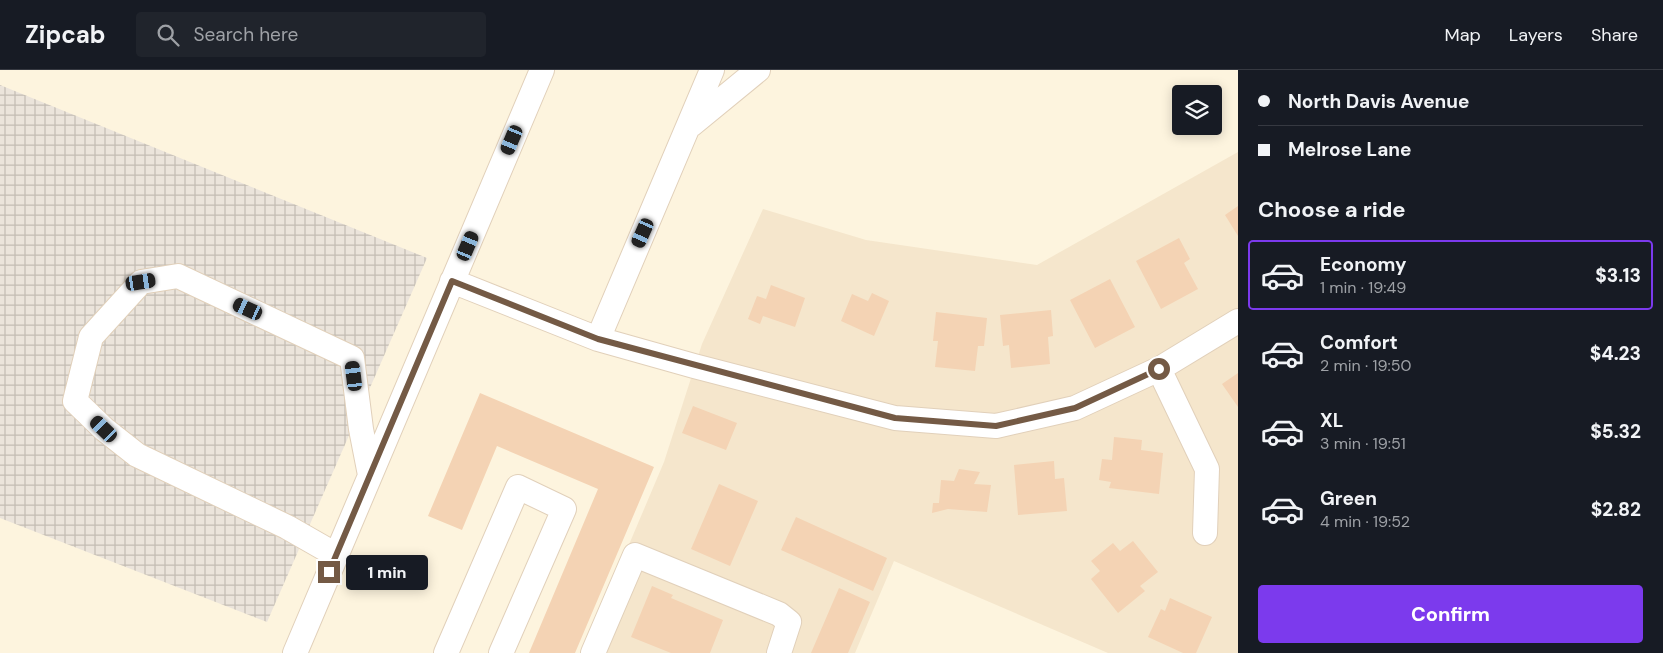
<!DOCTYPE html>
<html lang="en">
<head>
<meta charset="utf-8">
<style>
	body { margin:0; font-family:"DM Sans",sans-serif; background:#20242c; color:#f1f3f6; height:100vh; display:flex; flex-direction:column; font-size:19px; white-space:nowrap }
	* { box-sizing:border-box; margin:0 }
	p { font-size:16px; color:#9ea1a6 }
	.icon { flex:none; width:28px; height:28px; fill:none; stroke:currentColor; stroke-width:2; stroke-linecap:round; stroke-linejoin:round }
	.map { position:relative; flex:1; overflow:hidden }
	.side { display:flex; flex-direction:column; background:#171b24; width:425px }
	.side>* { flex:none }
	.top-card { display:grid; align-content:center; height:110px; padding:0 20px; background:#171b24 }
	.fabs { position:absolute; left:1172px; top:15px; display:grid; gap:10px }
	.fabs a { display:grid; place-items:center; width:50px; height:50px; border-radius:5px; background:#171b24; box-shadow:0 2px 12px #0003; font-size:25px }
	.end { position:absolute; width:22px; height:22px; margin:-11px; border:6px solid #745a45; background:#fff; box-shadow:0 0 0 2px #fff }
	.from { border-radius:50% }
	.bubble { position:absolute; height:35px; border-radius:5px; background:#171b24; box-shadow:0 2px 12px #0003; font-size:16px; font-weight:800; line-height:35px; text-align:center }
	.car { position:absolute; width:15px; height:30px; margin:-15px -8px; border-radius:6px; box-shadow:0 0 4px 1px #0007; background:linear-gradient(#222 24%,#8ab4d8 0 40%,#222 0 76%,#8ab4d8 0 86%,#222 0) }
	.top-card b { display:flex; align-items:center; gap:18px; height:48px; font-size:19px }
	.top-card b+b { border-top:1px solid #363941 }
	.top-card i { width:12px; height:12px; background:#f1f3f6 }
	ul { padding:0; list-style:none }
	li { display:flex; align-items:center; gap:15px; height:70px; margin:0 10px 8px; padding:0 10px; border:2px solid transparent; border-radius:5px }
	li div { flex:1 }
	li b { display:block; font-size:19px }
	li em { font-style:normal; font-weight:800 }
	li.active { border-color:#7c3aed }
	li>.icon { width:45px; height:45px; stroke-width:1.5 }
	h2 { padding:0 20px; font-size:22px; line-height:60px }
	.cta { display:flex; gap:10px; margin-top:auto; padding:10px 20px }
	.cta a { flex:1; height:58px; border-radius:5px; background:#7c3aed; color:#fff; font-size:20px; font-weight:800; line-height:58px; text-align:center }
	header { display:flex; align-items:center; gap:30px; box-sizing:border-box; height:70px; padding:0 25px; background:#171b24; border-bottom:1px solid #363941 }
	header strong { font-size:24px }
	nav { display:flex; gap:28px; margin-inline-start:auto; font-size:18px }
	.search { width:350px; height:45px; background:#20242c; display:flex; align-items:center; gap:12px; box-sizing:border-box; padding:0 18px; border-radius:5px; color:#9ea1a6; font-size:19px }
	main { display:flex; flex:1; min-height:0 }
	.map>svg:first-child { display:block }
	.residential { fill:#f5e6cc }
	.industrial { fill:url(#industrial-grid) }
	.building { fill:#f4d3b4 }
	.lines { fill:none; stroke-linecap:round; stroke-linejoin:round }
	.minor-casing { stroke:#e1d0ba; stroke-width:26 }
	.minor { stroke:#fff; stroke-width:24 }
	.route { stroke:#745a45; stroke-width:6 }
</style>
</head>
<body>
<header>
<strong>Zipcab</strong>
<div class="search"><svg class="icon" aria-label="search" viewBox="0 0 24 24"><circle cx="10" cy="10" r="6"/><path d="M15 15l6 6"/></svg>Search here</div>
<nav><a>Map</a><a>Layers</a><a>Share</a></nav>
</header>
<main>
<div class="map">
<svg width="1238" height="583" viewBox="0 0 1238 583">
	<defs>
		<pattern id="industrial-grid" width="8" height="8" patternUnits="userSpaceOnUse" patternTransform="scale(1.25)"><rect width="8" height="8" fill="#ebe4db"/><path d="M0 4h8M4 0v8" fill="none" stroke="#c3bcb3"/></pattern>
	</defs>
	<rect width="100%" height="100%" fill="#fdf4de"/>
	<!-- residential -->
	<path class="residential" d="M1238,82v501h-130l-214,-92 -39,92h-272l81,-191 38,-118 61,-135 103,31 171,25z"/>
	<!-- industrial -->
	<path class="industrial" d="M0,15l427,173 -160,364 -267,-104z"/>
	<!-- building -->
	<path class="building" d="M1238,136v30l-13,-21z
		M1179,168l11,21 -6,4 14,26 -37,20 -25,-48z
		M1110,209l25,48 -40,21 -25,-48z
		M771,215l34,13 -10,29 -32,-11 -3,8 -12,-5 9,-23 9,3z
		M872,223l17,8 -15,35 -33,-15 11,-27 16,7z
		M1051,240l2,26 -5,1 2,27 -39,4 -2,-23 -6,1 -3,-31z
		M936,242l51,6 -3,28h-6l-3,25 -40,-4 3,-26h-5z
		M1238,303v34l-16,-23z
		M480,323l174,74 -79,186h-46l69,-164 -101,-43 -35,84 -34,-14z
		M693,336l44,17 -11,27 -44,-17z
		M1114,367l28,3 -1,10 22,3 -4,41 -50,-6 2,-6 -12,-2 3,-21 10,1z
		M1054,391l1,18 9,-1 3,33 -49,4 -4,-50z
		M959,399l21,3 -6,12 17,1 -4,27 -39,-3 -16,4 1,-10h6l2,-23 13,1z
		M719,414l39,17 -28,65 -39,-17z
		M796,447l91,41 -14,33 -92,-41z
		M1133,471l25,31 -18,14 5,5 -27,22 -27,-34 9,-8 -9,-10 22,-18 7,8z
		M652,516l21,9 -2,3 52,22 -13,33h-39l-40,-16z
		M839,518l31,14 -22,51h-37z
		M1170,528l42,19 -16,36h-13l-35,-16 13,-28 4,2z"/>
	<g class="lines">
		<!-- minor casing -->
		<g class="minor-casing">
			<path id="minor" d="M691,55l67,-55
				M452,211l146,58 96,27 201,52 101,8 79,-18 84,-39 79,-48
				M598,269l114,-269
				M1159,299l48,100 -2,64
				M336,485l-49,-28 -150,-72 -33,-26 -29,-28 16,-64 50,-55 37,-6 174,82 9,71 9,46
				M295,583l247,-583
				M446,583l72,-166 46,22 -63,144
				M593,583l42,-98 144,59 10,8 -10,31"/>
		</g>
		<!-- minor -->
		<use href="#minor" class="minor"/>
	</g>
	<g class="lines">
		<!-- route -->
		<path class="route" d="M329,502l123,-291 146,58 297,79 101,8 79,-18 84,-39"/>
	</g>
</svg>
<div class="fabs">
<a><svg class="icon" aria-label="layers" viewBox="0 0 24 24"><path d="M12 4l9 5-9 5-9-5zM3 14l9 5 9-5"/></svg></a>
</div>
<i class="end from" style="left:1159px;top:299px"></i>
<i class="end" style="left:329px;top:502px"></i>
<div class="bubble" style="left:346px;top:485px;width:82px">1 min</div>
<i class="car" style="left:512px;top:70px;rotate:203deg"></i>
<i class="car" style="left:643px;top:163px;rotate:204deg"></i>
<i class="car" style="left:468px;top:176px;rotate:23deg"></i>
<i class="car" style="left:141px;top:212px;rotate:81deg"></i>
<i class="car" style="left:248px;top:239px;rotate:295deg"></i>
<i class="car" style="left:354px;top:306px;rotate:353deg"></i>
<i class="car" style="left:104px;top:359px;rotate:314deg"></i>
</div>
<section class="side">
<div class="top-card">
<b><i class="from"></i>North Davis Avenue</b>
<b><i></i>Melrose Lane</b>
</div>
<h2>Choose a ride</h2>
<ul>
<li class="active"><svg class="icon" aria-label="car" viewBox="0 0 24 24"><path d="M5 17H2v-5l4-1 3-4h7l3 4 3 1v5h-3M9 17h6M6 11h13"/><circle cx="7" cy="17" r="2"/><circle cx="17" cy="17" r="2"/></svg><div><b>Economy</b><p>1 min · 19:49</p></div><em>$3.13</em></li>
<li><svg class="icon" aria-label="car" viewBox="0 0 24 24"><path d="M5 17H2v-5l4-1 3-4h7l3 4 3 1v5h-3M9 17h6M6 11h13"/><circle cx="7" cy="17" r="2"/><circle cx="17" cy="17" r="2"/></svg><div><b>Comfort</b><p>2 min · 19:50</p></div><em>$4.23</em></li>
<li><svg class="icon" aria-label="car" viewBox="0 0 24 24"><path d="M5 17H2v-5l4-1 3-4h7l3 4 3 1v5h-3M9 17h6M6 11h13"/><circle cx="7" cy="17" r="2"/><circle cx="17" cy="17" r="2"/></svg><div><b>XL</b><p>3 min · 19:51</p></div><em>$5.32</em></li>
<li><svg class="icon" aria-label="car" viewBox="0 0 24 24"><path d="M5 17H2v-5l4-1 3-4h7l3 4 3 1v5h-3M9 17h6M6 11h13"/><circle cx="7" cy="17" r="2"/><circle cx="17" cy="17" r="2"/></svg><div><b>Green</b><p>4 min · 19:52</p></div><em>$2.82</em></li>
</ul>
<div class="cta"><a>Confirm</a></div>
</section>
</main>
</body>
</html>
